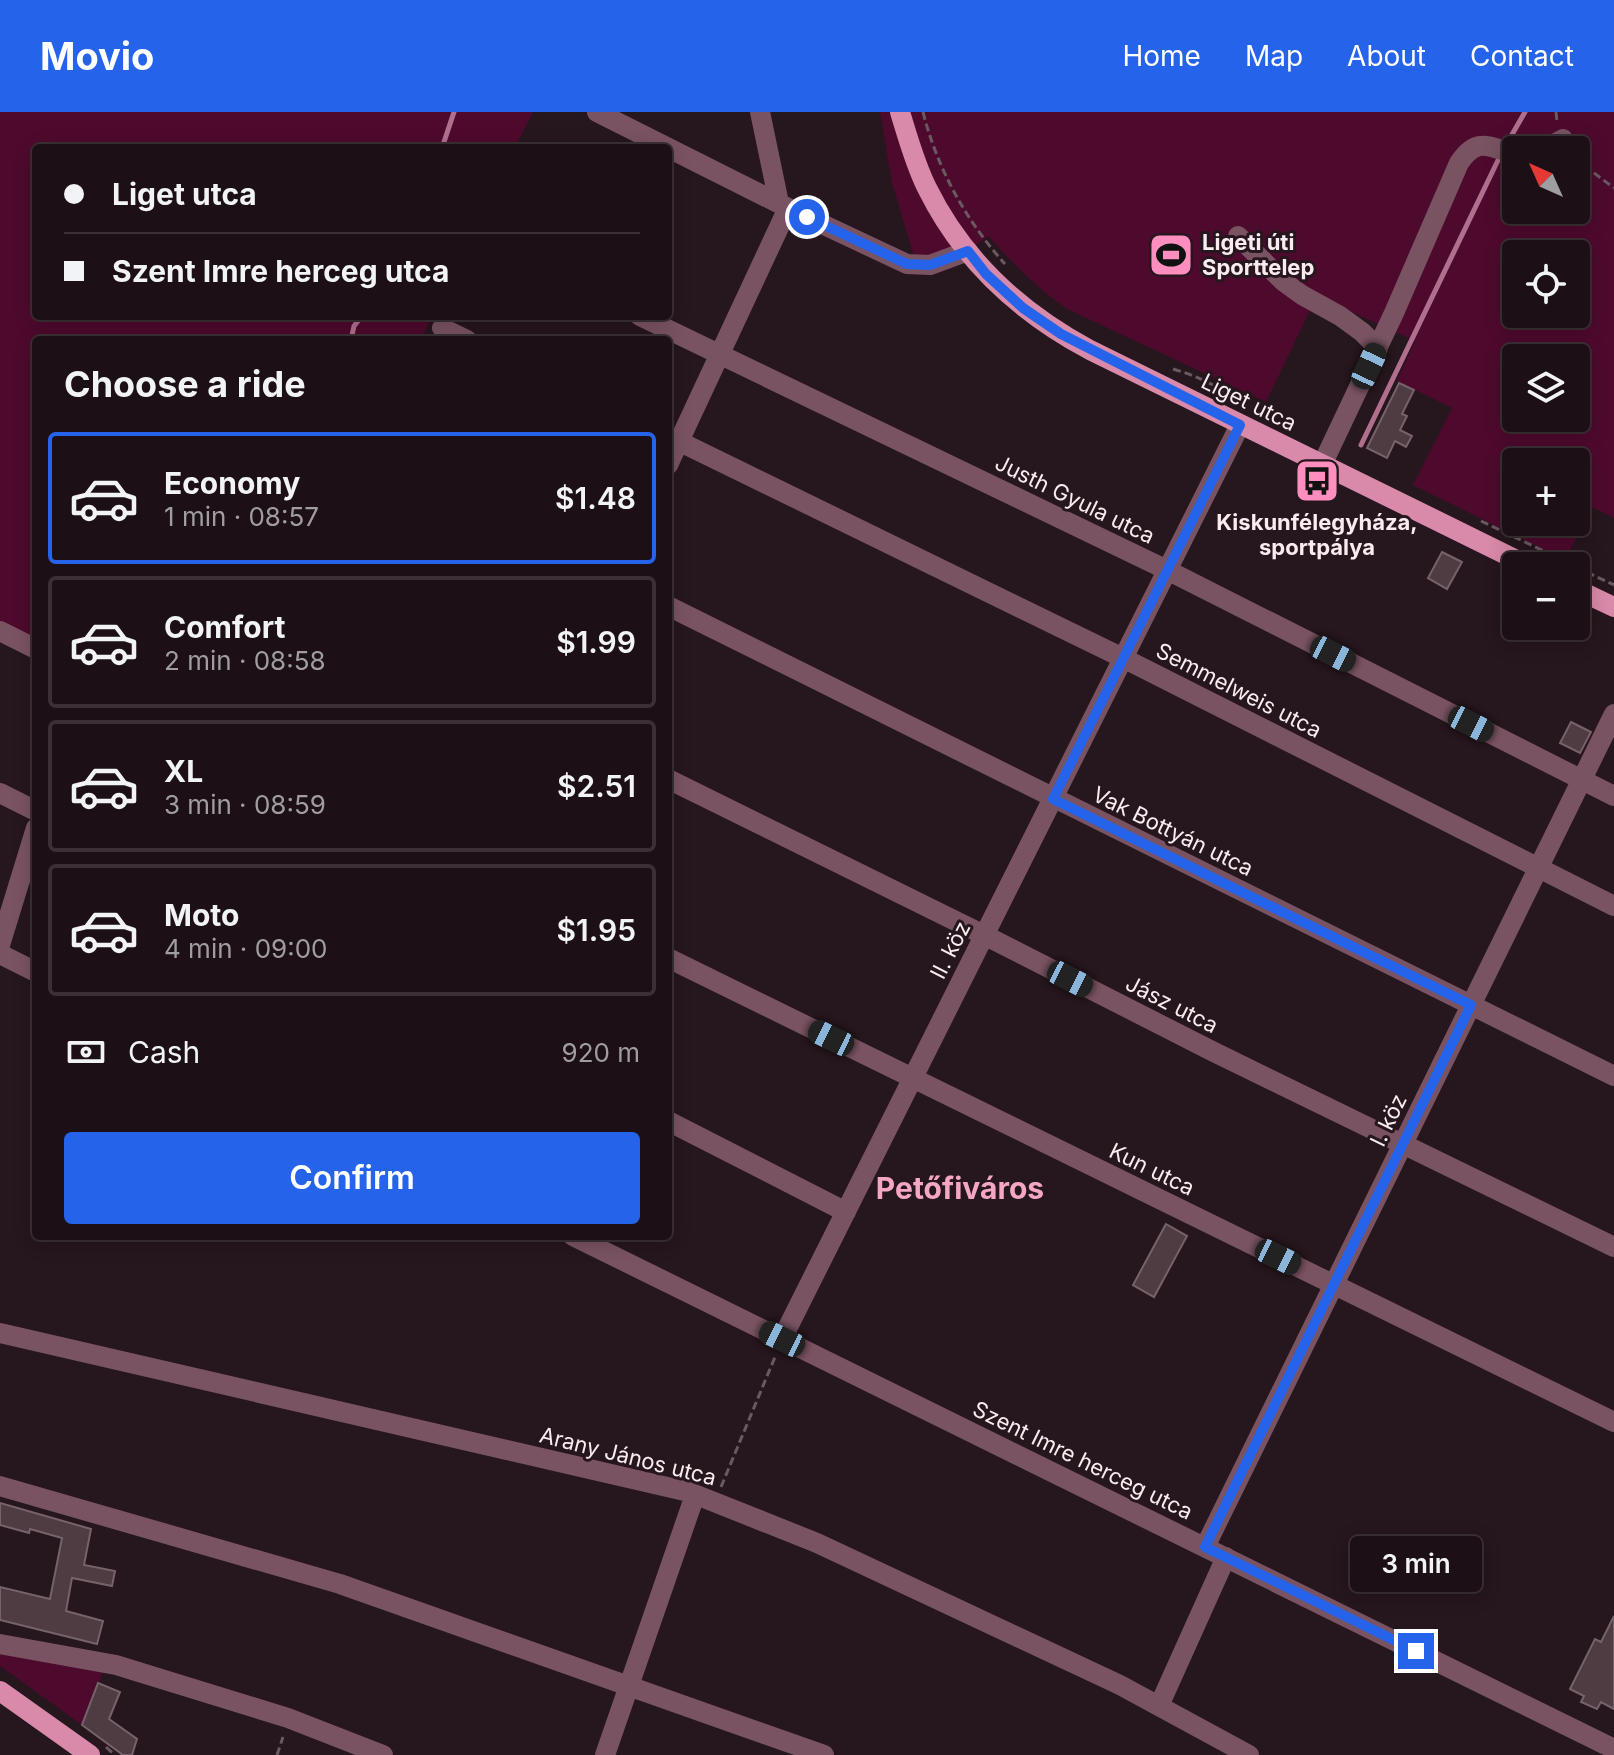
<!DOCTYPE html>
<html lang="en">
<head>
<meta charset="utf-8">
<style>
	body { margin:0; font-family:Inter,sans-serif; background:#25191f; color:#f1f3f6; height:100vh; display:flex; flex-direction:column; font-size:30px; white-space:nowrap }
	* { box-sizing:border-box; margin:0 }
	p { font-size:26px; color:#a09da1 }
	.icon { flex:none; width:44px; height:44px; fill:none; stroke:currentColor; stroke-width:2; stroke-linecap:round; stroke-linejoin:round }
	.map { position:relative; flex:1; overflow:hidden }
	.details { position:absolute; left:32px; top:224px; width:640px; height:904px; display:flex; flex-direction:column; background:#1c1016; border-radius:8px; box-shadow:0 4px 20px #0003,0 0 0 2px #3a3035 }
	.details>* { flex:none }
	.top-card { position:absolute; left:32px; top:32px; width:640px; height:176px; border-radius:8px; box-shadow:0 4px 20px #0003,0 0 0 2px #3a3035; display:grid; align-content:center; height:176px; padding:0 32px; background:#1c1016 }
	.needle { width:52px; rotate:315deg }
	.fabs { position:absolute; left:1502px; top:24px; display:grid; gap:16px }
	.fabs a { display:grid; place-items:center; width:88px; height:88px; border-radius:8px; background:#1c1016; box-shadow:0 4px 20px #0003,0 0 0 2px #3a3035; font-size:40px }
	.end { position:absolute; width:36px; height:36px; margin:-18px; border:10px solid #2563eb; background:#fff; box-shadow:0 0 0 4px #fff }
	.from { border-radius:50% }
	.bubble { position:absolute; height:56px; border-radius:8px; background:#1c1016; box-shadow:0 4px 20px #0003,0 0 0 2px #3a3035; font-size:26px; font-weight:600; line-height:56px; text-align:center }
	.car { position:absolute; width:24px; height:48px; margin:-24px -12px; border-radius:10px; box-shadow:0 0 6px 2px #0007; background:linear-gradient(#222 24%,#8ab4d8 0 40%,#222 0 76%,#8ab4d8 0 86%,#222 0) }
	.top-card b { display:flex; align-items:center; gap:28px; height:76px; font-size:30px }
	.top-card b+b { border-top:2px solid #3a3035 }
	.top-card i { width:20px; height:20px; background:#f1f3f6 }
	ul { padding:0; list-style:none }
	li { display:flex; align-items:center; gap:24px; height:132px; margin:0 16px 12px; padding:0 16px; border:4px solid #3a3035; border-radius:8px }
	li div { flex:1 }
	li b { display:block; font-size:30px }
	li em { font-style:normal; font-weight:600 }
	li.active { border-color:#2563eb }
	li>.icon { width:72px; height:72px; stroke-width:1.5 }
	h2 { padding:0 32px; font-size:36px; line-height:96px }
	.pay { display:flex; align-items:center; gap:20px; height:88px; padding:0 32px; font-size:30px }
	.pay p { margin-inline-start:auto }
	.button { display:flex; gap:16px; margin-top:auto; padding:16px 32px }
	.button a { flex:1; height:92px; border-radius:8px; background:#2563eb; color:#fff; font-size:32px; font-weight:600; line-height:92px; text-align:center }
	header { display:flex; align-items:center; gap:48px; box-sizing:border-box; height:112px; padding:0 40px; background:#2563eb; color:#fff }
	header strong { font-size:38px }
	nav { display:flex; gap:44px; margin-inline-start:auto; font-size:28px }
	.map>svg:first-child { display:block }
	.green { fill:#4e0a2d; fill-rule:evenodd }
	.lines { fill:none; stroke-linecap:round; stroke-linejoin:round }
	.stream { stroke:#b0708d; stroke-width:5 }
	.building { fill:#4e3c42; stroke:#76626a; stroke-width:2 }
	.path { stroke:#695a60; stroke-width:3; stroke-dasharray:8 4; stroke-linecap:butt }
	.minor { stroke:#7a5362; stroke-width:20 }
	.major { stroke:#d989a9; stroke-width:20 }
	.route { stroke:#2563eb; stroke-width:10 }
	.labels { text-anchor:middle; stroke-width:6; stroke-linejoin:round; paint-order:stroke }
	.poi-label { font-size:22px; font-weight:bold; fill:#f8ecf0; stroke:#26161d; text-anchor:start }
	.street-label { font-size:22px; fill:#f8ecf0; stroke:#26161d }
	.district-label { font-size:30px; font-weight:bold; fill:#f5a6c5; stroke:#26161d }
</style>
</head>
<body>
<header>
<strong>Movio</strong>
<nav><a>Home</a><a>Map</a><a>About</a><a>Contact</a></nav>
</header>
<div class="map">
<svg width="1614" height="1643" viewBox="0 0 1614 1643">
	<rect width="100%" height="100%" fill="#26161d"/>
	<!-- green -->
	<path class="green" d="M0,0h533l-18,36h-479v168h396l-11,24h-385v306l-36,-18z
		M880,0h734v406l-22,-11 -27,53 -152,-75 39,-77 -55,-27 18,-40 -98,-45 -51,106 -197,-92c-31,-20 -56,-47 -81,-74l-20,16 -49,21 -27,-90zM1516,38h60v60h-60zM1516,142h60v60h-60zM1516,246h60v60h-60zM1516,350h60v60h-60z
		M0,1539l104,18 -22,56 -82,-59z"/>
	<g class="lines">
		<!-- stream -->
		<path class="stream" d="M1506,33l19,-33
			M442,36l12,-36
			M351,228l3,-14 8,-10
			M1361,333l140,-291"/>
	</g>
	<!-- building -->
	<path class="building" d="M1399,271l15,7 -12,24 5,2 -7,14 12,6 -6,11 -11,-6 -8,17 -20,-10z
		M1442,440l20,10 -15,27 -19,-11z
		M1571,610l20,10 -11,21 -20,-10z
		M1166,1112l21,12 -33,61 -21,-12z
		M0,1391l91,26 -7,36 31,6 -3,15 -40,-8 -6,33 37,10 -6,23 -97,-24v-33l50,12 12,-61 -32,-9 -1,4 -29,-8z
		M1614,1504v93l-13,-7 -4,7 -16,-7 3,-6 -14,-7 25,-50 6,3z
		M98,1571l22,9 -11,27 28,20 -5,16h-9l-41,-30z"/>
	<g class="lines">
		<!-- path -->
		<path class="path" d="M923,0c14,56 43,109 82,152
			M1556,0l1,10
			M1576,45l10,10 28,21
			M1173,257c28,8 51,21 75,37
			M1481,409l94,45
			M1576,455l38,18
			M721,1375l54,-130
			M106,1635l9,8
			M277,1643l6,-18"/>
		<!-- minor -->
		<path class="minor" d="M597,0l191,96 119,56 23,1 38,-14
			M760,0l19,91
			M1542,38l21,-11
			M1238,124l46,46 18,13 38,21 22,16 16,16
			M640,204l527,254 447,226
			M442,216l25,12
			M668,324l455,222 491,248
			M668,353l120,-257
			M1322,353l72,-152 65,-150c19,-28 30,-15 57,-9
			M668,494l946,470
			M0,519l36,18
			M668,667l316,156 228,116 402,196
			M0,681l36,18
			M0,833l36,-117
			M0,842l36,18
			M668,846l946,464
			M668,1009l178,91
			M573,1124l1041,513
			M0,1221l689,159 128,51 303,142 129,70
			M782,1227l458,-914
			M0,1374l340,98 484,171
			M1205,1435l409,-833
			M0,1532l116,21 172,53 95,37
			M1159,1594l67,-149
			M605,1643l90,-260"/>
		<!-- major -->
		<path class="major" d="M900,0c8,26 15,52 27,76 36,73 92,124 163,162l439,216
			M1576,477l38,18
			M0,1579l90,64"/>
	</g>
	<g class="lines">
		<!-- route -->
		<path class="route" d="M807,105l100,47 23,1 38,-14 18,23 37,34 38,26 179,91 -187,374 418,206 -266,542 211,104"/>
	</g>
	<!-- icons -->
	<defs>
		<g id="stadium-square" transform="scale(2.3)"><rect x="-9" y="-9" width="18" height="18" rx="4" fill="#fe8ebd" stroke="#26161d"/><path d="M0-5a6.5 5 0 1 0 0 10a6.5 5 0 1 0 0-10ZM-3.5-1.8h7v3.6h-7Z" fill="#111"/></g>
		<g id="bus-square" transform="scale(2.3)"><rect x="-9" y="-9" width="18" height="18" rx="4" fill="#fe8ebd" stroke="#26161d"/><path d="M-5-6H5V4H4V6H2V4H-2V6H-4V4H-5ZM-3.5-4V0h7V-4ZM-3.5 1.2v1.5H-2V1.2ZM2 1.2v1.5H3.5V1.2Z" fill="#111"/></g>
	</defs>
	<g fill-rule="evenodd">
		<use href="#stadium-square" x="1171" y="143"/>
		<use href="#bus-square" x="1317" y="369"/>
	</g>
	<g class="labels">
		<!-- poi labels -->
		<g class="poi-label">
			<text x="1202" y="138">Ligeti úti<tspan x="1202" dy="25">Sporttelep</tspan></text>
			<text x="1317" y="418" text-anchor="middle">Kiskunfélegyháza,<tspan x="1317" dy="25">sportpálya</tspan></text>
		</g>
		<!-- street labels -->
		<g class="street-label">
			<text transform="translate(1249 290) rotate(26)" y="8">Liget utca</text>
			<text transform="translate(1075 387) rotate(26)" y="8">Justh Gyula utca</text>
			<text transform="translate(1239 578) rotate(27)" y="8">Semmelweis utca</text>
			<text transform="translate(1173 719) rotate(26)" y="8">Vak Bottyán utca</text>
			<text transform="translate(950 838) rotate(-63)" y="8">II. köz</text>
			<text transform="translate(1172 892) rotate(27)" y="8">Jász utca</text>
			<text transform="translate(1388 1008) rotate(-64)" y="8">I. köz</text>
			<text transform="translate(1152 1057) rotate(26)" y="8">Kun utca</text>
			<text transform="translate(628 1344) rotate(14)" y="8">Arany János utca</text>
			<text transform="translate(1083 1348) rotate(26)" y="8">Szent Imre herceg utca</text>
		</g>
		<!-- district labels -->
		<g class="district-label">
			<text x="960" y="1087">Petőfiváros</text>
		</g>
	</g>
</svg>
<div class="fabs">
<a><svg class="needle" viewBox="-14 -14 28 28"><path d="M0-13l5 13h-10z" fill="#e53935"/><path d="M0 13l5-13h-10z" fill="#a09da1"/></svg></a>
<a><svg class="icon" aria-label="locate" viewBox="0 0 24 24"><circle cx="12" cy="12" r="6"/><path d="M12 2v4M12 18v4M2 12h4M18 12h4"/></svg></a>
<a><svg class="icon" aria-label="layers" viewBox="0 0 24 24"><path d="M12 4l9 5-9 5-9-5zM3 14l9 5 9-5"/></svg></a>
<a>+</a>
<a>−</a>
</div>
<i class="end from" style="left:807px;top:105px"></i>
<i class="end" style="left:1416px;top:1539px"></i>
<div class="bubble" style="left:1350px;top:1424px;width:132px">3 min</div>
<i class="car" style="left:1369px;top:254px;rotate:25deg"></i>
<i class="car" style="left:1333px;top:542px;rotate:117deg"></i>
<i class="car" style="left:1471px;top:612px;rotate:117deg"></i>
<i class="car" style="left:1070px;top:867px;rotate:117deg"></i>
<i class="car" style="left:831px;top:926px;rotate:296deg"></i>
<i class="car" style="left:1278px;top:1145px;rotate:116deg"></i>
<i class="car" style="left:782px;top:1227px;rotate:296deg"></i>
<div class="top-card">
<b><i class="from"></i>Liget utca</b>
<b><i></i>Szent Imre herceg utca</b>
</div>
<section class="details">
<h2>Choose a ride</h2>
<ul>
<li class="active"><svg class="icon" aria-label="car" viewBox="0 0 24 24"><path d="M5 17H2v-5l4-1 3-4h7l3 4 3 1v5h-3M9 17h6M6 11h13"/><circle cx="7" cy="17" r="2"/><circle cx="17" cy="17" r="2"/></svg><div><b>Economy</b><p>1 min · 08:57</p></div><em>$1.48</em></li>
<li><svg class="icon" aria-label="car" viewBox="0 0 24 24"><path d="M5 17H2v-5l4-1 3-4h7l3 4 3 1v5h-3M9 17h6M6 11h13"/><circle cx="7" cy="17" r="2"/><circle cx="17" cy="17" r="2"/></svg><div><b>Comfort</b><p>2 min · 08:58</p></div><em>$1.99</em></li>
<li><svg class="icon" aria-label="car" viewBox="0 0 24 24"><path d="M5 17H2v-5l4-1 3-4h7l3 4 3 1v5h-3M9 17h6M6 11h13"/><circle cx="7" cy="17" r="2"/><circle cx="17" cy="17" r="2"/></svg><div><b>XL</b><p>3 min · 08:59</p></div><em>$2.51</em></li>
<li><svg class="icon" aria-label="car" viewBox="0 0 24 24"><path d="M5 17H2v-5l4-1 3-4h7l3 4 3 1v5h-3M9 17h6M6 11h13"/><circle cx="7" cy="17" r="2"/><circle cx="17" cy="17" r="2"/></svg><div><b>Moto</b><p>4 min · 09:00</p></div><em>$1.95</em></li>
</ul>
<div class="pay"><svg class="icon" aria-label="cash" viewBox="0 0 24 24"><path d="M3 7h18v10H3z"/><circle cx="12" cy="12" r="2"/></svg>Cash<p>920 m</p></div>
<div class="button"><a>Confirm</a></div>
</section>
</div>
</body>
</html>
